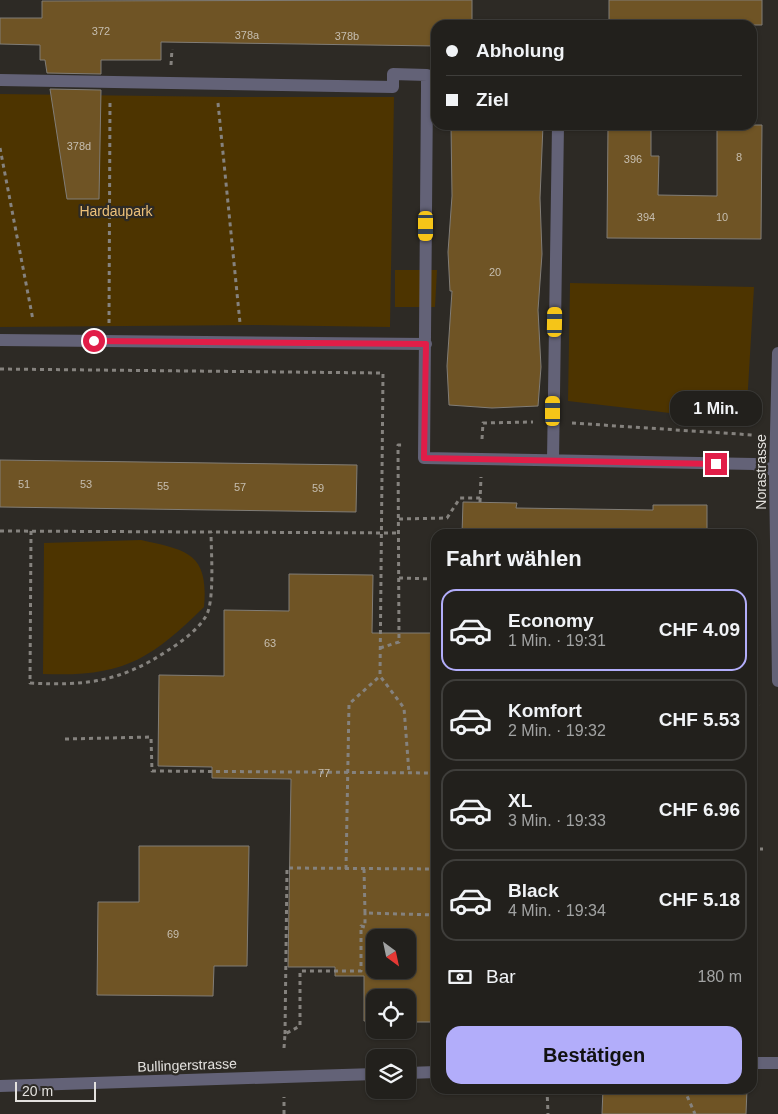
<!DOCTYPE html>
<html lang="de">
<head>
<meta charset="utf-8">
<style>
	body { margin:0; font-family:Helvetica,sans-serif; background:#2a2825; color:#f1f3f6; height:100vh; display:flex; flex-direction:column; font-size:19px; white-space:nowrap }
	* { box-sizing:border-box; margin:0 }
	p { font-size:16px; color:#a2a3a3 }
	.icon { flex:none; width:28px; height:28px; fill:none; stroke:currentColor; stroke-width:2; stroke-linecap:round; stroke-linejoin:round }
	.map { position:relative; flex:1; overflow:hidden }
	.details { position:absolute; left:431px; top:529px; width:326px; height:565px; display:flex; flex-direction:column; background:#22201c; border-radius:15px; box-shadow:0 1px 4px #0004,0 0 0 1px #3f3e3b }
	.details>* { flex:none }
	.top-card { position:absolute; left:431px; top:20px; width:326px; height:110px; border-radius:15px; box-shadow:0 1px 4px #0004,0 0 0 1px #3f3e3b; display:grid; align-content:center; height:110px; padding:0 15px; background:#22201c }
	.needle { width:32px; rotate:147deg }
	.controls { position:absolute; left:366px; top:929px; display:grid; gap:10px }
	.controls a { display:grid; place-items:center; width:50px; height:50px; border-radius:10px; background:#22201c; box-shadow:0 1px 4px #0004,0 0 0 1px #3f3e3b; font-size:25px }
	.scale { position:absolute; left:15px; bottom:12px; width:81px; box-sizing:border-box; padding-left:5px; border:2px solid #e3e1de; border-top:0; font-size:14px; line-height:18px; white-space:nowrap; color:#e3e1de; -webkit-text-stroke:4px #2d2a25; paint-order:stroke }
	.end { position:absolute; width:22px; height:22px; margin:-11px; border:6px solid #e11d48; background:#fff; box-shadow:0 0 0 2px #fff }
	.from { border-radius:50% }
	.bubble { position:absolute; height:35px; border-radius:15px; background:#22201c; box-shadow:0 1px 4px #0004,0 0 0 1px #3f3e3b; font-size:16px; font-weight:700; line-height:35px; text-align:center }
	.car { position:absolute; width:15px; height:30px; margin:-15px -8px; border-radius:6px; box-shadow:0 0 4px 1px #0007; background:linear-gradient(#f5c518 24%,#345 0 40%,#f5c518 0 76%,#345 0 86%,#f5c518 0) }
	.top-card b { display:flex; align-items:center; gap:18px; height:48px; font-size:19px }
	.top-card b+b { border-top:1px solid #3f3e3b }
	.top-card i { width:12px; height:12px; background:#f1f3f6 }
	ul { padding:0; list-style:none }
	li { display:flex; align-items:center; gap:15px; height:82px; margin:0 10px 8px; padding:0 5px; border:2px solid #3f3e3b; border-radius:15px }
	li div { flex:1 }
	li b { display:block; font-size:19px }
	li em { font-style:normal; font-weight:700 }
	li.selected { border-color:#b2adfa }
	li>.icon { width:45px; height:45px; stroke-width:1.5 }
	h2 { padding:0 15px; font-size:22px; line-height:60px }
	.pay { display:flex; align-items:center; gap:12px; height:55px; padding:0 15px; font-size:19px }
	.pay p { margin-inline-start:auto }
	.cta { display:flex; gap:10px; margin-top:auto; padding:10px 15px }
	.cta a { flex:1; height:58px; border-radius:15px; background:#b2adfa; color:#111; font-size:20px; font-weight:700; line-height:58px; text-align:center }
	.map>svg:first-child { display:block }
	.green { fill:#4d3400 }
	.building { fill:#6f5425; stroke:#817d77; fill-rule:evenodd }
	.lines { fill:none; stroke-linecap:round; stroke-linejoin:round }
	.path { stroke:#85827e; stroke-width:3; stroke-dasharray:4 4; stroke-linecap:butt }
	.minor { stroke:#636277; stroke-width:12 }
	.route { stroke:#e11d48; stroke-width:6 }
	.labels { text-anchor:middle; stroke-width:4.5; stroke-linejoin:round; paint-order:stroke }
	.number-label { font-size:11px; fill:#c6beb0 }
	.park-label { font-size:14px; fill:#edc179; stroke:#2d2a25 }
	.street-label { font-size:14px; fill:#e3e1de; stroke:#2d2a25 }
</style>
</head>
<body>
<div class="map">
<svg width="778" height="1114" viewBox="0 0 778 1114">
	<rect width="100%" height="100%" fill="#2d2a25"/>
	<!-- green -->
	<path class="green" d="M0,94l230,3h164l-4,230 -135,-2 -255,2z
		M395,270h42l-2,37h-40z
		M570,283l184,4 -8,135 -178,-21z
		M141,540c46,10 68,13 63,67 -55,54 -82,70 -161,67l1,-131z"/>
	<!-- building -->
	<path class="building" d="M472,0v25h-36v21l-275,-4v18h-60v14l-54,-1 -2,-13h-5v-15l-40,-1v-26h42v-17z
		M609,0h153v25h-153z
		M50,89l51,1 -2,109h-32z
		M451,125h92l-3,73 2,56 -4,56 3,57 -3,39 -46,2 -43,-3 -2,-39 5,-75h-2l-2,-39 4,-56z
		M608,125h43v31h8l-1,39 59,1v-71h45l-1,114 -154,-1z
		M0,460l357,5 -1,47 -356,-5z
		M463,502l54,1 -1,5 137,2v-5h54v29h-245z
		M289,574l84,1 -1,58h64v389h-28v-24h-33v23h-11v-45h-29v-9h-47l3,-188 -79,-1v-11l-54,-1 1,-91 65,1v-66l65,1zM375,938h33v32h-33z
		M139,846h110l-2,120h-33l-1,30 -116,-1 1,-93h41z
		M603,1089h144l-1,25h-144z"/>
	<g class="lines">
		<!-- path -->
		<path class="path" d="M171,65l1,-16
			M218,103l22,220
			M0,148l33,172
			M109,323l1,-221
			M0,369l383,4 -3,303 24,32 5,65
			M572,423l181,12
			M482,439l1,-16 50,-1
			M480,502l1,-25
			M399,519l48,-1 13,-20h21
			M0,531l399,2
			M31,531l-1,152c55,3 90,-1 137,-32 14,-9 31,-21 39,-35 9,-15 5,-66 5,-84
			M399,578l37,1
			M380,648l19,-6 -1,-197h6
			M752,704l8,1
			M65,739l86,-2 1,34 284,2
			M752,849h11
			M346,869l3,-165 31,-28
			M364,869l1,44 71,2
			M285,1034l2,-166 149,1
			M284,1048l1,-14 15,-8v-55h61v-45l4,1v-14
			M547,1089l1,25
			M684,1089l11,25
			M284,1114v-17"/>
		<!-- minor -->
		<path class="minor" d="M0,80l393,7v-13l34,1v13h9
			M427,88l-3,370 330,6 24,8
			M0,340l426,4
			M778,353l-3,119 3,209
			M553,460l5,-335
			M752,1063h26
			M408,1073l28,-1
			M0,1086l375,-12"/>
	</g>
	<g class="lines">
		<!-- route -->
		<path class="route" d="M94,341l332,3 -2,114 292,6"/>
	</g>
	<g class="labels">
		<!-- number labels -->
		<g class="number-label">
			<text x="101" y="35">372</text>
			<text x="247" y="39">378a</text>
			<text x="347" y="40">378b</text>
			<text x="79" y="150">378d</text>
			<text x="739" y="161">8</text>
			<text x="633" y="163">396</text>
			<text x="646" y="221">394</text>
			<text x="722" y="221">10</text>
			<text x="495" y="276">20</text>
			<text x="24" y="488">51</text>
			<text x="86" y="488">53</text>
			<text x="163" y="490">55</text>
			<text x="240" y="491">57</text>
			<text x="318" y="492">59</text>
			<text x="270" y="647">63</text>
			<text x="324" y="777">77</text>
			<text x="173" y="938">69</text>
		</g>
		<!-- park labels -->
		<g class="park-label">
			<text x="116" y="216">Hardaupark</text>
		</g>
		<!-- street labels -->
		<g class="street-label">
			<text transform="translate(761 472) rotate(-90)" y="5">Norastrasse</text>
			<text transform="translate(187 1065) rotate(-2)" y="5">Bullingerstrasse</text>
		</g>
	</g>
</svg>
<div class="controls">
<a><svg class="needle" viewBox="-14 -14 28 28"><path d="M0-13l5 13h-10z" fill="#e53935"/><path d="M0 13l5-13h-10z" fill="#a2a3a3"/></svg></a>
<a><svg class="icon" aria-label="locate" viewBox="0 0 24 24"><circle cx="12" cy="12" r="6"/><path d="M12 2v4M12 18v4M2 12h4M18 12h4"/></svg></a>
<a><svg class="icon" aria-label="layers" viewBox="0 0 24 24"><path d="M12 4l9 5-9 5-9-5zM3 14l9 5 9-5"/></svg></a>
</div>
<div class="scale">20 m</div>
<i class="end from" style="left:94px;top:341px"></i>
<i class="end" style="left:716px;top:464px"></i>
<div class="bubble" style="left:670px;top:391px;width:92px">1 Min.</div>
<i class="car" style="left:426px;top:226px;rotate:180deg"></i>
<i class="car" style="left:555px;top:322px;rotate:1deg"></i>
<i class="car" style="left:553px;top:411px;rotate:0deg"></i>
<div class="top-card">
<b><i class="from"></i>Abholung</b>
<b><i></i>Ziel</b>
</div>
<section class="details">
<h2>Fahrt wählen</h2>
<ul>
<li class="selected"><svg class="icon" aria-label="car" viewBox="0 0 24 24"><path d="M5 17H2v-5l4-1 3-4h7l3 4 3 1v5h-3M9 17h6M6 11h13"/><circle cx="7" cy="17" r="2"/><circle cx="17" cy="17" r="2"/></svg><div><b>Economy</b><p>1 Min. · 19:31</p></div><em>CHF 4.09</em></li>
<li><svg class="icon" aria-label="car" viewBox="0 0 24 24"><path d="M5 17H2v-5l4-1 3-4h7l3 4 3 1v5h-3M9 17h6M6 11h13"/><circle cx="7" cy="17" r="2"/><circle cx="17" cy="17" r="2"/></svg><div><b>Komfort</b><p>2 Min. · 19:32</p></div><em>CHF 5.53</em></li>
<li><svg class="icon" aria-label="car" viewBox="0 0 24 24"><path d="M5 17H2v-5l4-1 3-4h7l3 4 3 1v5h-3M9 17h6M6 11h13"/><circle cx="7" cy="17" r="2"/><circle cx="17" cy="17" r="2"/></svg><div><b>XL</b><p>3 Min. · 19:33</p></div><em>CHF 6.96</em></li>
<li><svg class="icon" aria-label="car" viewBox="0 0 24 24"><path d="M5 17H2v-5l4-1 3-4h7l3 4 3 1v5h-3M9 17h6M6 11h13"/><circle cx="7" cy="17" r="2"/><circle cx="17" cy="17" r="2"/></svg><div><b>Black</b><p>4 Min. · 19:34</p></div><em>CHF 5.18</em></li>
</ul>
<div class="pay"><svg class="icon" aria-label="cash" viewBox="0 0 24 24"><path d="M3 7h18v10H3z"/><circle cx="12" cy="12" r="2"/></svg>Bar<p>180 m</p></div>
<div class="cta"><a>Bestätigen</a></div>
</section>
</div>
</body>
</html>
